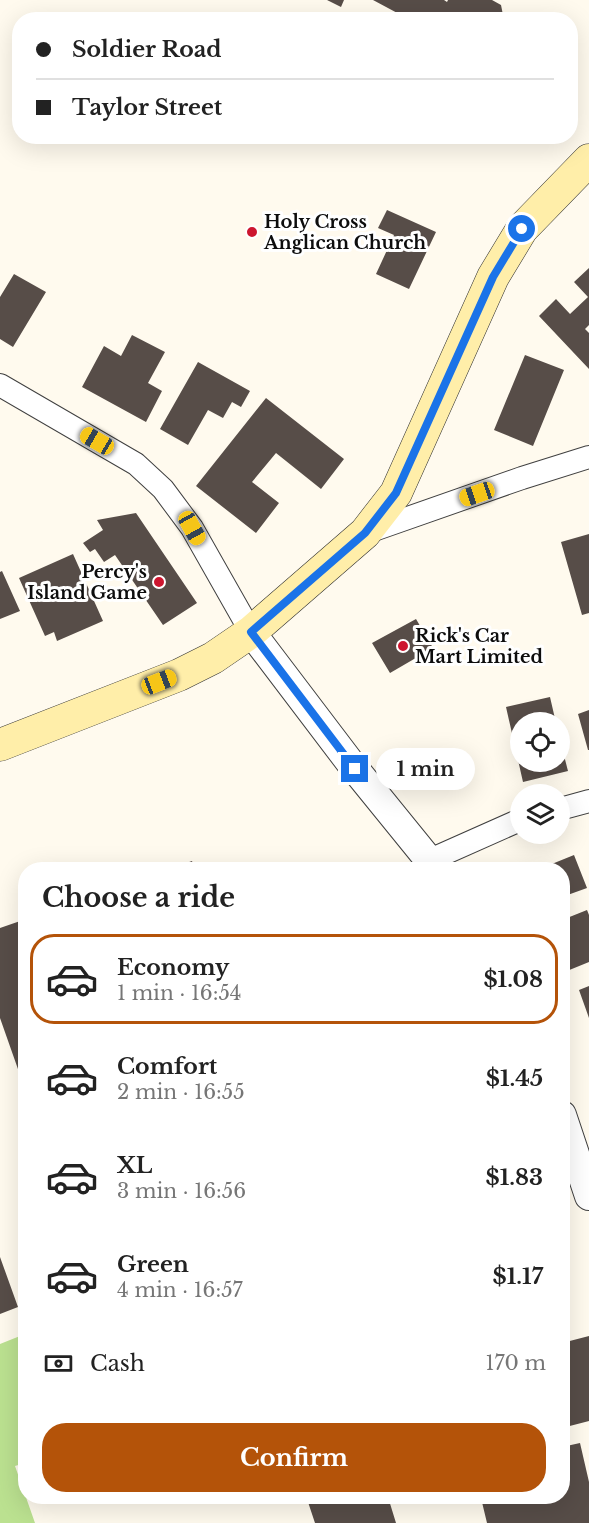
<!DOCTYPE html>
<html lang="en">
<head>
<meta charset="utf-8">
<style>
	body { margin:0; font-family:"Libre Baskerville",serif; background:#f6f6f6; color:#222; height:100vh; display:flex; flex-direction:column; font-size:22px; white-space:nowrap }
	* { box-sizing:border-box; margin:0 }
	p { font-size:20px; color:#767676 }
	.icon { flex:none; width:33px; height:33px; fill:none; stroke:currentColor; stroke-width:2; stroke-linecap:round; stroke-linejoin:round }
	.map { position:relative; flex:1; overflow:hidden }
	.side { position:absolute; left:18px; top:862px; width:552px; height:642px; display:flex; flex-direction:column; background:#fff; border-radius:24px; box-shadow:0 6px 24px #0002 }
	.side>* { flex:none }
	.top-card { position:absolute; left:12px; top:12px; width:566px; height:132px; border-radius:24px; box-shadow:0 6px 24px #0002; display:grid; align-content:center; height:132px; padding:0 24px; background:#fff }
	.tools { position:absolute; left:510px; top:712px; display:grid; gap:12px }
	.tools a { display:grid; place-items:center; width:60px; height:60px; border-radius:50%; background:#fff; box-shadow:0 6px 24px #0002; font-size:30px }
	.end { position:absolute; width:27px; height:27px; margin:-14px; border:8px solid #1a73e8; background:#fff; box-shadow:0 0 0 3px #fff }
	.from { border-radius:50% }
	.bubble { position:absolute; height:42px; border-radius:21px; background:#fff; box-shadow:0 6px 24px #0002; font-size:20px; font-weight:700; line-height:42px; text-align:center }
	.car { position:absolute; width:18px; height:36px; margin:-18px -9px; border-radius:8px; box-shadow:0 0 4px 2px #0007; background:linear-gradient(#f5c518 24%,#345 0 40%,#f5c518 0 76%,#345 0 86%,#f5c518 0) }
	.top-card b { display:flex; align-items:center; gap:21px; height:57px; font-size:22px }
	.top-card b+b { border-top:2px solid #e0e0e0 }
	.top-card i { width:15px; height:15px; background:#222 }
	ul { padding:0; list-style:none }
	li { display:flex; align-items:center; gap:18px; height:90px; margin:0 12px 9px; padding:0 12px; border:3px solid transparent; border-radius:24px }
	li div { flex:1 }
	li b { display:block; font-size:22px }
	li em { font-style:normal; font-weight:700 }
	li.on { border-color:#b45309 }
	li>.icon { width:54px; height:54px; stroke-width:1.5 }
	h2 { padding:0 24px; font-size:27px; line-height:72px }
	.pay { display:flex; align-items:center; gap:15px; height:66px; padding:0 24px; font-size:22px }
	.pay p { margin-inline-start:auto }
	.action { display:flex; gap:12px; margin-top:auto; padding:12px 24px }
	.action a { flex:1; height:69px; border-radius:24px; background:#b45309; color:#fff; font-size:24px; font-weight:700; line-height:69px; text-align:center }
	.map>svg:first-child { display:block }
	.forest { fill:#bbe190 }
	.building { fill:#574d48 }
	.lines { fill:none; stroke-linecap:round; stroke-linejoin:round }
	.minor-casing { stroke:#404040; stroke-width:24 }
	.tertiary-casing { stroke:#404040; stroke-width:30 }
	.secondary-casing { stroke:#2f2f2f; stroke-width:33 }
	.minor { stroke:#fff; stroke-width:22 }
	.tertiary { stroke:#fff; stroke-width:28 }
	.secondary { stroke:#ffeea9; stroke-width:32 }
	.route { stroke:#1a73e8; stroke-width:8 }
	.poi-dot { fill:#cd162f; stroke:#fff; stroke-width:2 }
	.labels { text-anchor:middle; stroke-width:6; stroke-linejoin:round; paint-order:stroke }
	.poi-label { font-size:18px; font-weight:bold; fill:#0d0d0d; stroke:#fff; text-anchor:start }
</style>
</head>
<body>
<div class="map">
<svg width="589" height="1523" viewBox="0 0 589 1523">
	<rect width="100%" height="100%" fill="#fffaee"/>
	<!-- forest -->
	<path class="forest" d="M25,1334v129l-10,3 20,57h-35v-179z"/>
	<!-- building -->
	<path class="building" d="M327,0h17l-3,7z
		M373,0h71l3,2 1,-2h44l9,5 3,15h-105l2,-5z
		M387,210l49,22 -27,57 -33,-15 18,-39 -16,-7z
		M589,268v57l-4,4 4,4v36l-50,-53 17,-17 14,15 18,-17 -14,-15z
		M14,274l32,18 -33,55 -13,-8v-42z
		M132,335l33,17 -17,31 14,8 -16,31 -64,-35 22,-41 17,10z
		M525,355l39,15 -31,76 -39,-16z
		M198,362l52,29 -9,16 -9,-5 -9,16 -15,-8 -20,35 -28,-16z
		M266,398l78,61 -23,30 -45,-36 -24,29 27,21 -23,30 -60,-47z
		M136,513l61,90 -34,22 -48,-70 -11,7 -9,-13 -5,3 -7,-9 20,-13 -6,-10z
		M589,534v79l-7,2 -21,-73z
		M73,554l30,67 -46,20 -3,-9 -9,4 -26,-58z
		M2,571l18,40 -20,8v-47z
		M416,619l17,29 -43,25 -18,-30z
		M550,697l6,26h-36v39h40v-22l8,31 -45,11 -17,-75z
		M589,710v40h-1l-10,-36z
		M574,855l13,33 -25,9v-27h-25z
		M192,861l3,9h-28z
		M587,910l2,5v47l-27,11v-53z
		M26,919v170h-1l-25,-71v-90z
		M589,986v32l-10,-28z
		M0,1257l18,50 -18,7z
		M589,1336v85l-27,7v-85z
		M580,1443l9,39v41h-102l-6,-25 81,-1v-50z
		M325,1497h63l8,26h-81l-7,-21z"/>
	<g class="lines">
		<!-- minor casing -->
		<g class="minor-casing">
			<path id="minor" d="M0,385l136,79 27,25 29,39 59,104
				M365,533l157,-55 67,-21
				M560,809l29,-8
				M430,860l90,-40"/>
		</g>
		<!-- tertiary casing -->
		<g class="tertiary-casing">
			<path id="tertiary" d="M251,632l104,137 82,101
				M562,1115l27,81"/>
		</g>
		<!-- secondary casing -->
		<g class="secondary-casing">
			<path id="secondary" d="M0,745l179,-70 34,-17 38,-26 114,-99 31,-40 97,-216 29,-48 67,-69"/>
		</g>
		<!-- minor -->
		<use href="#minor" class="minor"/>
		<!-- tertiary -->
		<use href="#tertiary" class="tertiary"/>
		<!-- secondary -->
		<use href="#secondary" class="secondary"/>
	</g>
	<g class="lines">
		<!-- route -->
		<path class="route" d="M355,769l-104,-137 114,-99 31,-40 97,-216 29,-48"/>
	</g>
	<!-- markers -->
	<g class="poi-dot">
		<circle cx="252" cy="232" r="6"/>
		<circle cx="159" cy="582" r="6"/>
		<circle cx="403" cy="646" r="6"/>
	</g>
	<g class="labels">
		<!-- poi labels -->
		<g class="poi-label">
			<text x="264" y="228">Holy Cross<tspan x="264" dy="21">Anglican Church</tspan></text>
			<text x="147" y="578" text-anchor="end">Percy's<tspan x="147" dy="21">Island Game</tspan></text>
			<text x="415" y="642">Rick's Car<tspan x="415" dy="21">Mart Limited</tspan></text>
		</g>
	</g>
</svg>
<div class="tools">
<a><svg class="icon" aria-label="locate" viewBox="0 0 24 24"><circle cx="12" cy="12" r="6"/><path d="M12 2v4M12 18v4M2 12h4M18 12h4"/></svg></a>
<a><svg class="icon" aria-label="layers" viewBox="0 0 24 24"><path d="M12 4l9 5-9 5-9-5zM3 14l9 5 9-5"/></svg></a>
</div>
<i class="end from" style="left:522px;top:229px"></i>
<i class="end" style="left:355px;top:769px"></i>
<div class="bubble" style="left:376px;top:748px;width:99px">1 min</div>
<i class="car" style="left:97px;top:441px;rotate:300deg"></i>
<i class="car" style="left:477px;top:494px;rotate:251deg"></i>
<i class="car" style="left:192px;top:528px;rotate:151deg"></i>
<i class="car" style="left:159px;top:682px;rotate:69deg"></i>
<div class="top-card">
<b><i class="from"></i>Soldier Road</b>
<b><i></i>Taylor Street</b>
</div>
<section class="side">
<h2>Choose a ride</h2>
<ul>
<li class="on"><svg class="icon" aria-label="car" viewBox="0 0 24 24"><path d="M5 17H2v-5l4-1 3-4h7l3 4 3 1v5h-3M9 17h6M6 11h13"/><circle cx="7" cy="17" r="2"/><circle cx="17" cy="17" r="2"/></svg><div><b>Economy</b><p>1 min · 16:54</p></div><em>$1.08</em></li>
<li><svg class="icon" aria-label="car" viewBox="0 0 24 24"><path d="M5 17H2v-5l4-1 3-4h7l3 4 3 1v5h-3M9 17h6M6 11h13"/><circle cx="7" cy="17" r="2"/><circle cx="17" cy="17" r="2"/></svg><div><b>Comfort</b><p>2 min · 16:55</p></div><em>$1.45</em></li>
<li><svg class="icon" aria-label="car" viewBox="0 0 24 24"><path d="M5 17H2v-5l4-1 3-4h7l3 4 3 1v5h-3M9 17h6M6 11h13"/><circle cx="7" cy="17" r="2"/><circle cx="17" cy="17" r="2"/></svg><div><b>XL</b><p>3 min · 16:56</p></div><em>$1.83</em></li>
<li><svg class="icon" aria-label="car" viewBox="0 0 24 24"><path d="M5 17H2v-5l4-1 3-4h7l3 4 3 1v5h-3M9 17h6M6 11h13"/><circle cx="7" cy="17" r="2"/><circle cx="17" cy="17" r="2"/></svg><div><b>Green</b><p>4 min · 16:57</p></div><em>$1.17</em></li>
</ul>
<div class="pay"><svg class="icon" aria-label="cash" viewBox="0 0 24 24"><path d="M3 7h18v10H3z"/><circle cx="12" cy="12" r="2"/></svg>Cash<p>170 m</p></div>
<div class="action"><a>Confirm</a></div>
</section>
</div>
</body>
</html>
